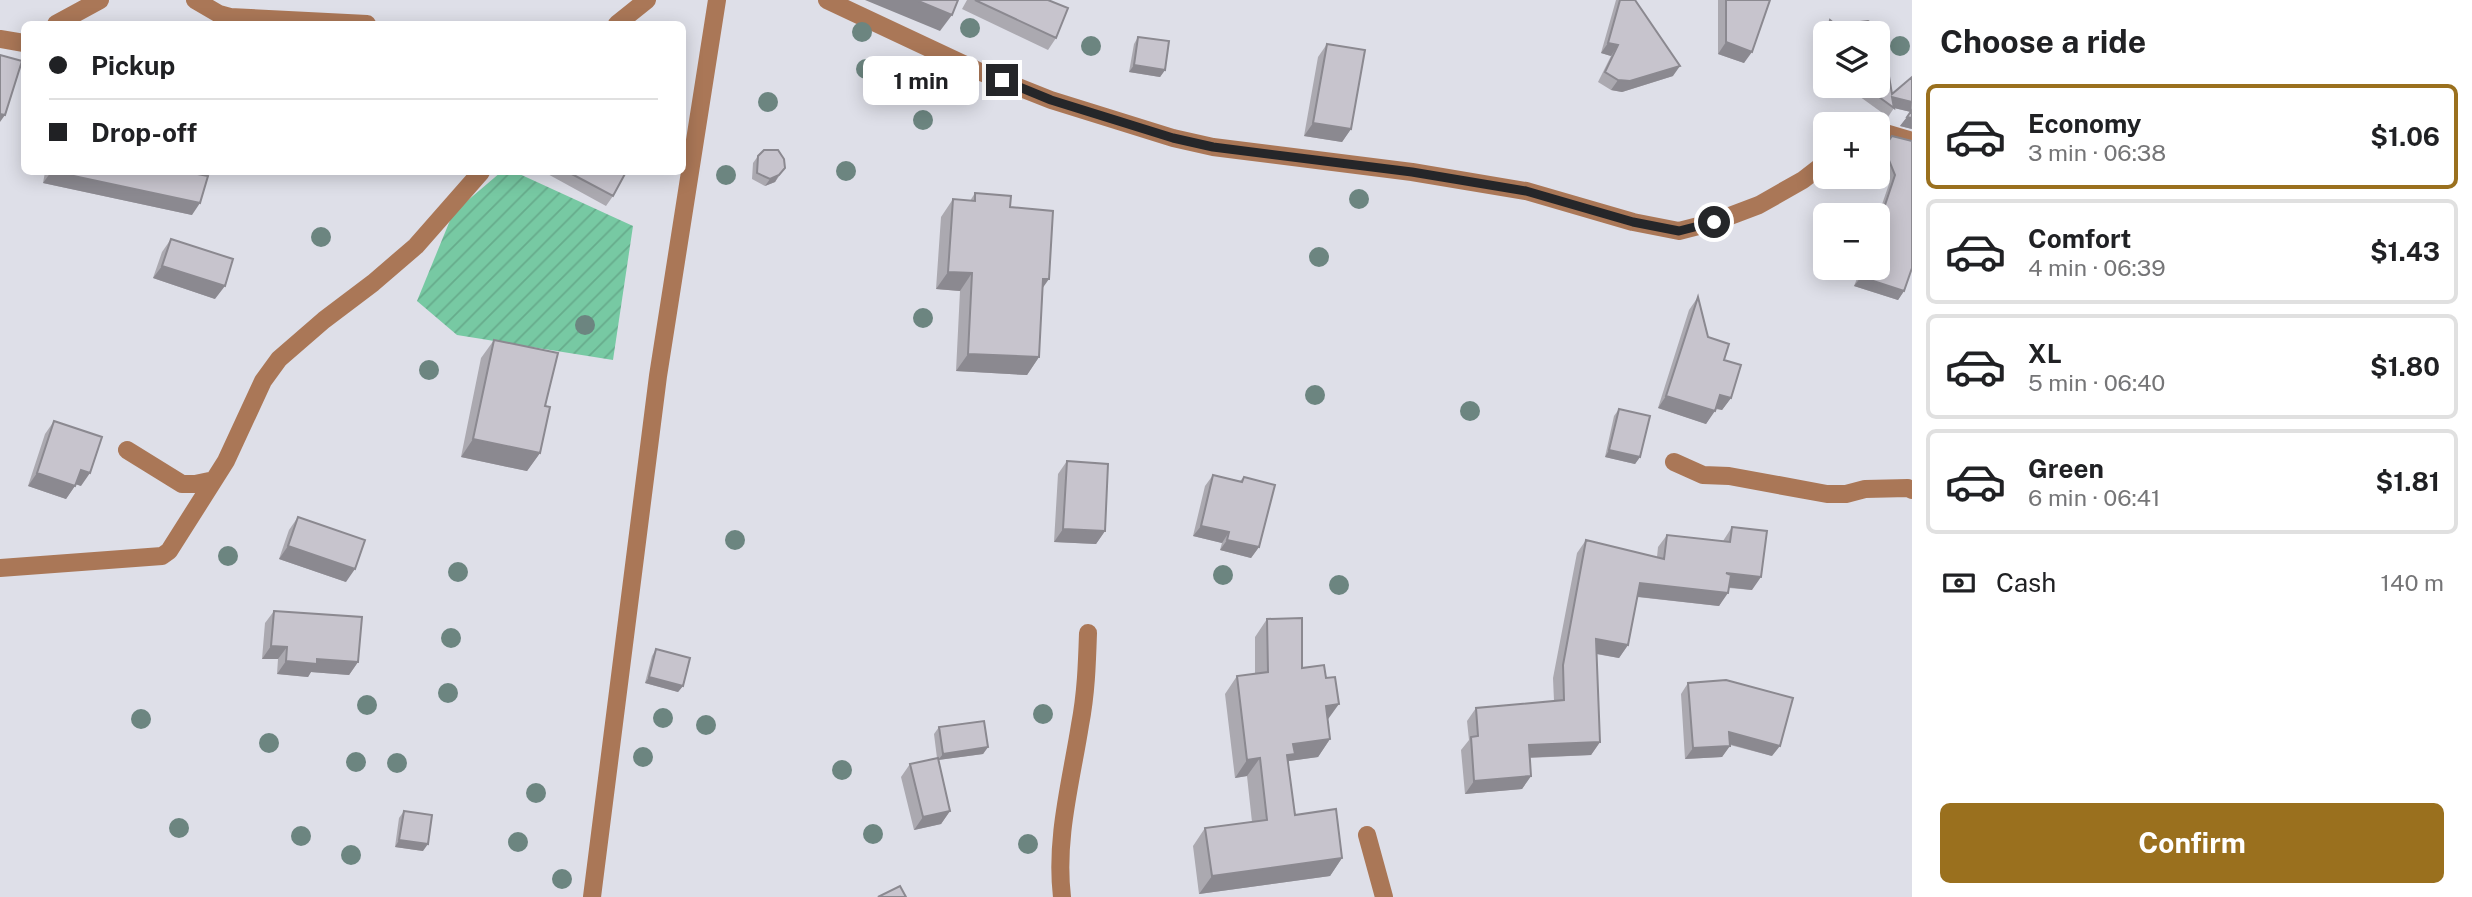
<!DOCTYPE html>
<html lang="en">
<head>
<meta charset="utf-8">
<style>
	body { margin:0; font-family:"Public Sans",sans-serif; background:#f2f2f2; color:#202124; height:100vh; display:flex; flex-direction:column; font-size:26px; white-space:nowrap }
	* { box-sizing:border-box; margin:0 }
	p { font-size:23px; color:#757577 }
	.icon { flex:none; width:38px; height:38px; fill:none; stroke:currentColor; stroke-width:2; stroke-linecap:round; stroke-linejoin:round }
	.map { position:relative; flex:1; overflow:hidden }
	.details { display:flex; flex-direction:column; background:#fff; width:560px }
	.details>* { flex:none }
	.guide { position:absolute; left:21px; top:21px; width:665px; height:154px; border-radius:10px; box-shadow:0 4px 18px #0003; display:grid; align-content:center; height:154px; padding:0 28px; background:#fff }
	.buttons { position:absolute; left:1813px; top:21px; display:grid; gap:14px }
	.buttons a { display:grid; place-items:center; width:77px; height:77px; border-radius:10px; background:#fff; box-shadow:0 4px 18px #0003; font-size:35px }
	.end { position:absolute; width:32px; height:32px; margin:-16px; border:9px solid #252629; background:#fff; box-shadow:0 0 0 4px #fff }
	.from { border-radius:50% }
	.bubble { position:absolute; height:49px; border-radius:10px; background:#fff; box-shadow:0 4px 18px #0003; font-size:23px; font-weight:700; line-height:49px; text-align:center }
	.guide b { display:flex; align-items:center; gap:24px; height:66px; font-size:26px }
	.guide b+b { border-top:2px solid #e0e0e0 }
	.guide i { width:18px; height:18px; background:#202124 }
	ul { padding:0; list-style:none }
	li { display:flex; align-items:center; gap:21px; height:105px; margin:0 14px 10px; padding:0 14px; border:4px solid #e0e0e0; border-radius:10px }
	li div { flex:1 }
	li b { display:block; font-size:26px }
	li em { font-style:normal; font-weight:700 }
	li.on { border-color:#9a701e }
	li>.icon { width:63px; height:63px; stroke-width:1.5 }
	h2 { padding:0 28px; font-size:32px; line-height:84px }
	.pay { display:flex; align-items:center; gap:18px; height:77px; padding:0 28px; font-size:26px }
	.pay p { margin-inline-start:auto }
	.primary-button { display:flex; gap:14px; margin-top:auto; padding:14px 28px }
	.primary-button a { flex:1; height:80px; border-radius:10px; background:#9a701e; color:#fff; font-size:28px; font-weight:700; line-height:80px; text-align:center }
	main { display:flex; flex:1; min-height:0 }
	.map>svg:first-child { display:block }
	.garden { fill:url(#garden-furrows) }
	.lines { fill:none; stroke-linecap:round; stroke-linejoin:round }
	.minor { stroke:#aa7757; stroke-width:18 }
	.tree { fill:#6c8580 }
	.wall { fill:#aba9b0 }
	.shaded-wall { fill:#8b8990 }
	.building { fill:#c7c4cd; stroke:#8b8990; stroke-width:2 }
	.route { stroke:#252629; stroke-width:9 }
</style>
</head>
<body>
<main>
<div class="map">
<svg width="1912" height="897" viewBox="0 0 1912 897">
	<defs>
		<pattern id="garden-furrows" width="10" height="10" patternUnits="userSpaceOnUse" patternTransform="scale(1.75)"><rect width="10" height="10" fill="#77c9a3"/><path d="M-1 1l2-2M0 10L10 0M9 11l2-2" fill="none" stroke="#67ac8c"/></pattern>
	</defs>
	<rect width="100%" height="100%" fill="#dedfe8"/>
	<!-- garden -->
	<path class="garden" d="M501,172h14l118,54 -20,134 -156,-25 -40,-34 36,-88z"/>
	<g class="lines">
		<!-- minor -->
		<path class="minor" d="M195,0l24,14 11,3 137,7
			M827,0l151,71 73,29 122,38 40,9 199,25 114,19 107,31 46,9 35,-9 45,-17 44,-25 22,-17
			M56,24l44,-24
			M617,24l30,-24
			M0,39l24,4
			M1878,133h7l27,8
			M127,450l55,34h13l19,-4 12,-19 37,-80 16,-22 45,-39 49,-37 43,-37 65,-74
			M1674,462l29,13 26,1 98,18h19l19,-5 43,-1 4,2
			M0,568l162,-12 7,-5 45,-71
			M1367,835l17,62
			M592,897l66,-521 59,-376
			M1062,897c-7,-58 9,-115 18,-172 6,-31 7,-61 8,-92"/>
	</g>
	<!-- trees -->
	<g class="tree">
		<circle cx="970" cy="28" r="10"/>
		<circle cx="862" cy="32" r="10"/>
		<circle cx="1091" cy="46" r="10"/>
		<circle cx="1900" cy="46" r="10"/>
		<circle cx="866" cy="69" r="10"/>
		<circle cx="768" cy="102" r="10"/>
		<circle cx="923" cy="120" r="10"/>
		<circle cx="846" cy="171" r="10"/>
		<circle cx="726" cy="175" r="10"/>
		<circle cx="1359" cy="199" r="10"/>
		<circle cx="321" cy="237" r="10"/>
		<circle cx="1319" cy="257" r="10"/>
		<circle cx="923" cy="318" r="10"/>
		<circle cx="585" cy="325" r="10"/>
		<circle cx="429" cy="370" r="10"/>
		<circle cx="1315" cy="395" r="10"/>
		<circle cx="1470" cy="411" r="10"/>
		<circle cx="735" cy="540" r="10"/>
		<circle cx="228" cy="556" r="10"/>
		<circle cx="458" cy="572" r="10"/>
		<circle cx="1223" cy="575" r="10"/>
		<circle cx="1339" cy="585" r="10"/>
		<circle cx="451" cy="638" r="10"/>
		<circle cx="448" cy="693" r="10"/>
		<circle cx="367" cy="705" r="10"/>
		<circle cx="1043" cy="714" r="10"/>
		<circle cx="663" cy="718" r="10"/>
		<circle cx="141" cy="719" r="10"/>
		<circle cx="706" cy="725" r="10"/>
		<circle cx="269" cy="743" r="10"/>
		<circle cx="643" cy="757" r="10"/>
		<circle cx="356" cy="762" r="10"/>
		<circle cx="397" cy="763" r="10"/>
		<circle cx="842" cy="770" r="10"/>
		<circle cx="536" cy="793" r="10"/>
		<circle cx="179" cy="828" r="10"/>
		<circle cx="873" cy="834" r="10"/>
		<circle cx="301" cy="836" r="10"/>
		<circle cx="518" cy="842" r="10"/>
		<circle cx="1028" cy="844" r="10"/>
		<circle cx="351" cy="855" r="10"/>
		<circle cx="562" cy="879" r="10"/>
	</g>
	<!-- wall -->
	<path class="wall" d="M967,0h81l8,38 -8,12 -86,-41z
		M1616,0h19l38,76 -51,16 -11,-2 -13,-8 13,-26 -10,-3z
		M1718,0h52l-26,63 -26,-9z
		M1830,20l12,10 18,-8 8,-1 13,8 11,65 20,-17v52l-12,-3 11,-14 -17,-4 -6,9 -43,-31h33v-53h-53v38l-11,-8 10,-34z
		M1138,37l27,33 -5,7 -31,-5 5,-28z
		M1327,44l24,85 -9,13 -38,-6 14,-79z
		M1892,136l12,155 -6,9 -44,-14 4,-10 -9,-3 2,-5h27v-52l11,-32 -9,-22 1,-10z
		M758,156l27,12 -10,14 -10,4 -13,-7 1,-16z
		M45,172h142l5,43 -149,-32z
		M544,172h82l-13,24 -7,10z
		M975,193l35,14 33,81 -4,69 -12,18 -71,-4 4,-80 -24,-2 5,-72 12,-18 17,2z
		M171,239l44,60 -62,-21 9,-26z
		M1698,297l10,40 16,23 7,38 -9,12 -7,-1 -9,15 -48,-16 31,-98z
		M494,340l46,113 -13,18 -66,-14 20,-99z
		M1619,409l21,48 -5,7 -30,-7 9,-41z
		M54,421l27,65 -5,-2 -10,15 -38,-13 17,-52z
		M1067,461l38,70 -9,13 -42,-2 4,-68z
		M1213,475l27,6 4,-4 15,70 -8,11 -31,-8 2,-7 -29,-7 12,-50z
		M298,517l48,65 -67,-23 10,-29z
		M1732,527l20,63 -23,-2 -10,18 -82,-9 -9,48 -9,13 -23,-4 4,88 -9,13 -61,3 1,18 -9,13 -57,5 -4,-44 8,-10 -2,-19 9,-13 78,-7 -1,-23 24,-125 9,-13 71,17 1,-10 9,-12 56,6z
		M274,611l84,51 -9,13 -38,-3 -3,5 -31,-3 1,-15h-16l3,-36z
		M1267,619l35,49 26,52 2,19 -12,18 -29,4 -1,2 7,52 47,43 -12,18 -131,18 -6,-48 12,-18 47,-6 -5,-46 -12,2 -10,-84 12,-18 18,-2v-37z
		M656,649l27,37 -5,6 -33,-9 7,-27z
		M1688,683l84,73 -42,-11 -8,12 -37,2 -4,-65z
		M939,727l49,20 -5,7 -45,6 12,51 -9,13 -27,6 -13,-53 9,-13 27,-6 -3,-24z
		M404,811l19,40 -28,-4 4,-29z"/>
	<!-- shaded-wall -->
	<path class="shaded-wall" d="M865,0h51l36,15 -12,16z
		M1726,42l26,10 -8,11 -26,-9z
		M1608,43l10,2 -7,11 -10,-3z
		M1134,65l31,5 -5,7 -31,-5z
		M1680,66l-7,10 -51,16 -11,-2 7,-10z
		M1892,97l20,5 -1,10 -17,-4z
		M0,114l5,1 -5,7z
		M1907,117l5,1v11l-12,-3z
		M1313,123l38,6 -9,13 -38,-6z
		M51,172h4l145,31 -8,12 -149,-32z
		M779,175l-4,7 -10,4 5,-7z
		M162,266l63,20 -10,13 -62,-21z
		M1852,268h12l-6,8 -9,-3z
		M948,272l24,1 -12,18 -24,-2z
		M1861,277l43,14 -6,9 -44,-14z
		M1043,279h6l-12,17z
		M968,354l71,3 -12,18 -71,-4z
		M1720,395l11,3 -9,12 -11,-3z
		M1666,396l49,15 -9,13 -48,-16z
		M473,439l67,14 -13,18 -66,-14z
		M1609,450l31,7 -5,7 -30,-7z
		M81,470l9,3 -9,13 -9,-3z
		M37,473l38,13 -9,13 -38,-13z
		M1201,526l28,6 -7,11 -29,-7z
		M1063,529l42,2 -9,13 -42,-2z
		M1227,540l32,7 -8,11 -31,-8z
		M288,546l67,23 -9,13 -67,-23z
		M1726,573l35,4 -9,13 -35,-4z
		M1640,583l88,10 -9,13 -88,-10z
		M1596,639l32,6 -9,13 -32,-6z
		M271,646l16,1 -9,12h-16z
		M317,659l41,3 -9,13 -38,-3 -3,5 -31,-3 9,-13z
		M649,677l34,9 -5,6 -33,-9z
		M1339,704l-13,18v-16z
		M1729,732l51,14 -8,10 -50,-14z
		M1330,739l-12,18 -29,4 -7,10 -8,1 19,-28z
		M1600,742l-9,13 -71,3 9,-13z
		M1730,746l-8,11 -37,2 8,-11z
		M988,747l-5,7 -45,6 5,-6z
		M1260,758l-13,18 -12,2 12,-18z
		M1531,776l-9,13 -57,5 9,-13z
		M950,811l-9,13 -27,6 9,-13z
		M399,840l29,4 -5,7 -28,-4z
		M1342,858l-12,18 -131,18 13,-18z"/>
	<!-- building -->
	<path class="building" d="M916,0h42l-6,15z
		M975,0h73l20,8 -12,30z
		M1620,0h15l45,66 -50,15 -12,-1 -13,-8 13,-27 -10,-2z
		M1726,0h44l-18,52 -26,-10z
		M1830,20l12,10 18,-8 8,-1 13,8 11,65 20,-17v25l-20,-5 2,11 -30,-22h14v-53h-51z
		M1138,37l31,4 -4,29 -31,-5z
		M1825,38v20l-5,-3z
		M1327,44l38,6 -14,79 -38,-6z
		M0,55l22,6 -17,54 -5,-1z
		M1912,110v8l-5,-1z
		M1892,136l20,5v127l-8,23 -43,-14 3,-9h14v-42l17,-51 -9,-22 1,-10z
		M764,150h14l6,9 1,9 -6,7 -9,4 -13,-6 1,-17z
		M55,172h132l21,4 -8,27z
		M568,172h58l-13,24z
		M975,193l36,3 -1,11 43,4 -4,68h-6l-4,78 -71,-3 4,-81 -24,-1 5,-73 22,2z
		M171,239l62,20 -8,27 -63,-20z
		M1698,297l10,40 21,7 -5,16 17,5 -10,33 -11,-3 -5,16 -49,-15z
		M494,340l64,13 -13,53 5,1 -10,46 -67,-14z
		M1619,409l31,7 -10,41 -31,-7z
		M54,421l48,16 -12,36 -9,-3 -6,16 -38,-13z
		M1067,461l41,3 -3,67 -42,-2z
		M1213,475l29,7 2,-5 31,8 -16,62 -32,-7 2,-8 -28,-6z
		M298,517l67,23 -10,29 -67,-23z
		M1732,527l35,4 -6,46 -35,-4 5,2 -3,18 -88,-10 -12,62 -32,-6 4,103 -71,3 2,31 -57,5 -3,-44 7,-1 -2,-28 88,-8 -1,-35 23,-125 78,19 3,-24 63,7z
		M274,611l88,6 -4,45 -41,-3v5l-31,-3 1,-14 -16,-1z
		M1302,618v50l22,-3 2,13 9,-1 4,27 -13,2 4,33 -37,5 2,10 -8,1 8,60 41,-6 6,49 -130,18 -7,-48 62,-8 -7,-62 -13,2 -10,-84 31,-4 -1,-53z
		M656,649l34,9 -7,28 -34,-9z
		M1726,680l67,18 -13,48 -51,-14 1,14 -37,2 -5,-65z
		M984,721l4,26 -45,7 -4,-27z
		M938,758l12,53 -27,6 -13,-53z
		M404,811l28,4 -4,29 -29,-4z
		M900,886l6,11h-28z"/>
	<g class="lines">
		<!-- route -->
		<path class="route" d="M1002,80l49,20 122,38 40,9 199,25 114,19 107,31 46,9 35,-9"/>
	</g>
</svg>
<div class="buttons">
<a><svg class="icon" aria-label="layers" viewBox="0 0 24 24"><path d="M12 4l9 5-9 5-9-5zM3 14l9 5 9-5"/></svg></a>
<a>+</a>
<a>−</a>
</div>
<i class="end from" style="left:1714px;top:222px"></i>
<i class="end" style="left:1002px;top:80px"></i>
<div class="bubble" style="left:863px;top:56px;width:116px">1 min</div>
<div class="guide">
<b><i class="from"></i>Pickup</b>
<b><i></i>Drop-off</b>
</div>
</div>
<section class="details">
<h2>Choose a ride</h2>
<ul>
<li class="on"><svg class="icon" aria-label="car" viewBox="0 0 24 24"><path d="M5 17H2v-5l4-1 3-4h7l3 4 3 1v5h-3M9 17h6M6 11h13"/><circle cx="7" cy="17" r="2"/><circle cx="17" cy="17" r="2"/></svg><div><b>Economy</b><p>3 min · 06:38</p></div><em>$1.06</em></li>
<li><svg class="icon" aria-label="car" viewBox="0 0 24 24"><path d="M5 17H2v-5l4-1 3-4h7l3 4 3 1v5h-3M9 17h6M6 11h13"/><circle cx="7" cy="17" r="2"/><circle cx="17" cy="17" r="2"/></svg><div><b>Comfort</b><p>4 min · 06:39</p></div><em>$1.43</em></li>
<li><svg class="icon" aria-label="car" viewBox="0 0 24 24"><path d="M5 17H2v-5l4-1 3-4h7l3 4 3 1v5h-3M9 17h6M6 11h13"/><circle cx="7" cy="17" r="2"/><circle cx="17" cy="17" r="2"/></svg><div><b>XL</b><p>5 min · 06:40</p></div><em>$1.80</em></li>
<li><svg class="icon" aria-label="car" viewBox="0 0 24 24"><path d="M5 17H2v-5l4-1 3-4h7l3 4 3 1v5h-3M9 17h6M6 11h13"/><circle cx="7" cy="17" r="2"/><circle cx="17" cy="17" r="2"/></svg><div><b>Green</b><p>6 min · 06:41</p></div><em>$1.81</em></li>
</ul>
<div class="pay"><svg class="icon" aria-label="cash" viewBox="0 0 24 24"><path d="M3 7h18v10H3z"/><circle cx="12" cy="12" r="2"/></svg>Cash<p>140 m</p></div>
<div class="primary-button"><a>Confirm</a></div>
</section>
</main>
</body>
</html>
